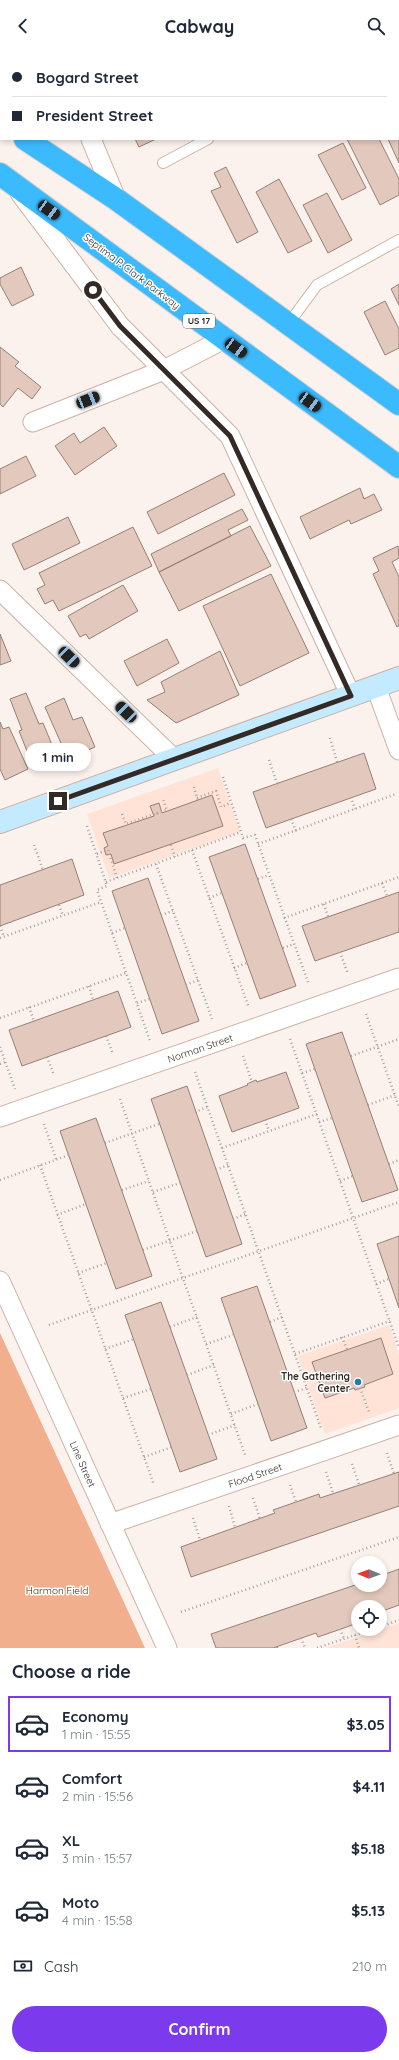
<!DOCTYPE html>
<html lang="en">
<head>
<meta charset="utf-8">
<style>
	body { margin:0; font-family:Quicksand,sans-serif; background:#f2f2f3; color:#1f2937; height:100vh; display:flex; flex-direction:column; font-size:15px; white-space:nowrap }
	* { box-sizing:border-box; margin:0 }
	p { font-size:13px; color:#747a83 }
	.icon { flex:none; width:22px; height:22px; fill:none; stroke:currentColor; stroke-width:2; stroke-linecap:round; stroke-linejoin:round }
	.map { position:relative; height:1596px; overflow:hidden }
	.sheet { display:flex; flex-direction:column; background:#fff; flex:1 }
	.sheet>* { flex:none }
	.hud { position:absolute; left:0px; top:0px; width:399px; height:88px; box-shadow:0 2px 6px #0003; display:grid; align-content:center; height:88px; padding:0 12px; background:#fff }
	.needle { width:26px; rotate:271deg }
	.tools { position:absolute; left:351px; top:1504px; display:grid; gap:8px }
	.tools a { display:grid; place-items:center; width:36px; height:36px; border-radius:50%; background:#fff; box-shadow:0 2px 6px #0003; font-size:20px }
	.end { position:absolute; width:18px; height:18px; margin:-9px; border:5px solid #342a25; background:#fff; box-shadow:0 0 0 2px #fff }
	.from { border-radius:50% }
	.bubble { position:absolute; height:28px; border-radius:14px; background:#fff; box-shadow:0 2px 6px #0003; font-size:13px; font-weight:700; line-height:28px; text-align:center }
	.car { position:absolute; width:12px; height:24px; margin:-12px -6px; border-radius:5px; box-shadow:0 0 3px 1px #0007; background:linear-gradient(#222 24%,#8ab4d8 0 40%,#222 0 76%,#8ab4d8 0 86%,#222 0) }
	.hud b { display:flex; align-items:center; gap:14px; height:38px; font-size:15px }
	.hud b+b { border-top:1px solid #e0e1e3 }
	.hud i { width:10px; height:10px; background:#1f2937 }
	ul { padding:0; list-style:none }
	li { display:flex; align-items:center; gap:12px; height:56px; margin:0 8px 6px; padding:0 4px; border:2px solid transparent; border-radius:0px }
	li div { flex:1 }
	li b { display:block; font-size:15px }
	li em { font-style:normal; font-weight:700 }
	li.on { border-color:#7c3aed }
	li>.icon { width:36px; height:36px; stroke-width:1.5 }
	h2 { padding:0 12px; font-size:18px; line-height:48px }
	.pay { display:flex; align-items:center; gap:10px; height:44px; padding:0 12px; font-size:15px }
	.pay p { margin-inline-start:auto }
	.action { display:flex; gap:8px; margin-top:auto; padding:8px 12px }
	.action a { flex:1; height:46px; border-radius:24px; background:#7c3aed; color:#fff; font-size:16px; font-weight:700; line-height:46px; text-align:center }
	header { display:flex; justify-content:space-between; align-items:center; height:52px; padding:0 12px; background:#fff; font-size:18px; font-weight:700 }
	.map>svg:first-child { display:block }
	.built { fill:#fee3d6 }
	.green { fill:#f1af8d }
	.building { fill:#e3c9bd; stroke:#967f73 }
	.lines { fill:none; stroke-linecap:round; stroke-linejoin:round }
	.lane-casing { stroke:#cbb2a5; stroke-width:12 }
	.street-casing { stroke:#cbb2a5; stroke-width:21 }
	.secondary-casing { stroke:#cbb2a5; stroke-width:24 }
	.highway-casing { stroke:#d2d0cf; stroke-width:24 }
	.path { stroke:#aba19c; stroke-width:2.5; stroke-dasharray:1 3; stroke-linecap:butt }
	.lane { stroke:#fff; stroke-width:10 }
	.street { stroke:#fff; stroke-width:19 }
	.secondary { stroke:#c4eaff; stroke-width:22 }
	.highway { stroke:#3bbafe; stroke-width:22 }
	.route { stroke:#342a25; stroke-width:5 }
	.poi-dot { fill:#237baa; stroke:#fff; stroke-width:1.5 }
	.labels { text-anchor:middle; stroke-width:3; stroke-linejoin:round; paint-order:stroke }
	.shield { fill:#fff; stroke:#716a66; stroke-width:1 }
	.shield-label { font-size:9px; font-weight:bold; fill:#342a25 }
	.street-label { font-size:10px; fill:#342a25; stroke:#fff }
	.poi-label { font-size:10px; font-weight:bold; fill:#342a25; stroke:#fff; text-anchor:end }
	.park-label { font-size:10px; fill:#522204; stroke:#fff }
</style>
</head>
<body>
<header><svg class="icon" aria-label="back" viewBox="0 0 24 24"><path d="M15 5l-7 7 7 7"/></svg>Cabway<svg class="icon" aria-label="search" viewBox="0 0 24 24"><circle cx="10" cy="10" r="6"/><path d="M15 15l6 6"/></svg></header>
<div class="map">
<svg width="399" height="1596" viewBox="0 0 399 1596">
	<rect width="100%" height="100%" fill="#fcf2ed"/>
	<!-- built -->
	<path class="built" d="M218,716l22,64 -131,46 -22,-64z
		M389,1273l10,29v54l-74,26 -27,-78z
		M399,1571v25h-73z"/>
	<!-- green -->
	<path class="green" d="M0,1281l145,315h-145z"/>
	<!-- building -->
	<path class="building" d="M201,0h42v1h-41z
		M262,0h23l-2,1z
		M301,0h28v1h-27z
		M398,65h1v46l-11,-24h10z
		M135,87h21l-17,8z
		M347,87h32l20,40v16l-19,10z
		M343,91l23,45 -24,12 -24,-45z
		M226,115l32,65 -21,11 -26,-52 10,-4 -7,-14z
		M279,127l33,62 -24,12 -32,-61z
		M327,141l25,47 -24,13 -25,-48z
		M21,215l13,28 -22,11 -12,-22v-6z
		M399,232v21l-8,-16z
		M385,249l14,28v19l-14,7 -21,-43z
		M0,295l19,15 -4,4 26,21 -9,12 -14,-11 -15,19 -3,-3z
		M104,375l13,19 -42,29 -20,-29 19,-13 6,10z
		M26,404l10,20 -36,18v-25z
		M224,421l11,22 -77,39 -11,-22z
		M360,436l4,11 10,-5 8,16 -31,14 -2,-4 -39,19 -10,-22z
		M242,457l6,11 -20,10 3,6 -72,36 -8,-18z
		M68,465l12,26 -56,27 -12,-26z
		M250,474l21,40 -92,45 -20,-39z
		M133,475l19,39 -93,45 -6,-11 -8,4 -8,-15 8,-4 -6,-12z
		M398,494l1,12 -7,4 7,15v49l-2,1 -24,-53 6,-3 -6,-13z
		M271,522l38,79 -69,33 -37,-80z
		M123,533l15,26 -49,28 -3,-5 -6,3 -12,-21z
		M0,582l11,27 -11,4z
		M167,587l12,24 -42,23 -13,-25z
		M220,599l19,44 -63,28 -29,-23 18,-8 -4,-10z
		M26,641l13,31 4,-1 14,34 -3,1 1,3 -17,7 -2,-3 -3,1 -14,-35 3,-1 -12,-31z
		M64,646l9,22 9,-3 13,30 -27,12 -23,-52z
		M0,670l3,7 6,-2 19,42 -23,11 -5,-11z
		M364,701l12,36 -110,39 -13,-36z
		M212,743l11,31 -109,38 -3,-10 -5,1 -2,-7 4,-2 -5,-13 51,-17 -4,-10 9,-3 3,10z
		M245,792l51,142 -36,13 -51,-142z
		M72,807l12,36 -84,31v-41z
		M148,826l51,143 -37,13 -50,-143z
		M399,840v40l-84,29 -13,-35z
		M118,939l13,36 -109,39 -13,-36z
		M342,980l56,158 -36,12 -56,-158z
		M286,1020l13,36 -67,24 -13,-36 29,-11 -1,-1 9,-4 1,2z
		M187,1034l55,158 -36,13 -55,-158z
		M96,1066l56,158 -36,13 -56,-158z
		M399,1184v72l-22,-64z
		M257,1234l50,142 -36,13 -50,-143z
		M161,1250l56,157 -37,13 -55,-157z
		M381,1286l12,36 -29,11 1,2 -10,3 -1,-2 -29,10 -13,-36z
		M399,1420v34l-208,71 -10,-30 94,-34 -2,-3 46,-16 1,4z
		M399,1517v36l-19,7v-5h-22v16l-40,14 -2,-4 -43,15h-57l-5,-14 147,-50v1h22v-9z"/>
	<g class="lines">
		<!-- lane casing -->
		<g class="lane-casing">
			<path id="lane" d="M180,0v1
				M163,111l45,-24
				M289,271l28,-38 82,-45"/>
		</g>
		<!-- street casing -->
		<g class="street-casing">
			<path id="street" d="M54,0l1,1
				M98,1l2,-1
				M0,44l1,-1
				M91,87l25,60
				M20,141l100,133 110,110 121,260
				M33,370l131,-52 60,-31
				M0,538l174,169
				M376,635l23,63
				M0,1065l399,-139
				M0,1229l167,367
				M110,1472l289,-99"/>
		</g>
		<!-- secondary casing -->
		<g class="secondary-casing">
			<path id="secondary" d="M0,770l399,-144"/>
		</g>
		<!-- highway casing -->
		<g class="highway-casing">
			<path id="highway" d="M0,71h1
				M25,87l91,60 283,205
				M0,122l399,293"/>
		</g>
		<!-- path -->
		<path class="path" d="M330,686l7,24
			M269,708l8,23
			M223,725l20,61 12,-3 54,150
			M194,735l4,14
			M351,745l4,12
			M197,746l19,-7 5,16 10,-4
			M157,761l10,-3 -4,-11
			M122,762l4,10 31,-11 1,2
			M291,767l5,12
			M87,774l20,60 -10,4 53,151
			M258,792l138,-50
			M34,793l9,25
			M171,793l4,12
			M192,798l57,158
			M97,802l11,-4 9,28
			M156,812l56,155
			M258,827l11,-4
			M106,830l135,-50
			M382,831l5,13
			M209,846l13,-5
			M324,852l4,13
			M59,853l4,11
			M161,863l12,-4
			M284,866l115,-41
			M0,874l4,11
			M112,881l13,-5
			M0,886l101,-36
			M283,896l11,-4
			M340,900l8,22
			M234,916l13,-5
			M186,933l12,-5
			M89,934l4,14
			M137,951l13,-4
			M29,955l5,14
			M366,962l33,93
			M0,966l126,-45
			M106,984l7,18
			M290,987l109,309
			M0,995l15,42
			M243,1004l9,26
			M351,1004l48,-17
			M47,1005l7,18
			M0,1012l5,-2
			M195,1020l126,356
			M302,1021l13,-4
			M120,1047l125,356
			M368,1053l27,-10
			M195,1060l12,-5
			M265,1068l4,11
			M319,1070l13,-4
			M44,1072l12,35
			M105,1091l54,-19
			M222,1096l95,-34
			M389,1112l10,-4
			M40,1113l114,320
			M216,1118l12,-5
			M0,1128l69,-25
			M340,1129l13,-5
			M122,1138l27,-9
			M153,1140l27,-9
			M57,1163l29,-11
			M233,1167l13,-5
			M143,1198l54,-19
			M78,1221l29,-10
			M376,1232l13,-5
			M270,1270l12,-5
			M49,1273l350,-123
			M170,1275l27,-10
			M342,1285l5,13
			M206,1292l27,-9
			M105,1297l29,-10
			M295,1302l95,-33
			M187,1323l27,-10
			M360,1336l9,24
			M294,1340l13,-4
			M123,1346l28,-9
			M231,1362l27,-10
			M208,1383l27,-10
			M387,1401l7,21
			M144,1405l28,-10
			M352,1412l7,20
			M326,1420l7,21
			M290,1433l6,17
			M253,1446l7,21
			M229,1454l6,21
			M193,1466l7,22
			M181,1560l218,-75
			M380,1575l19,-7
			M340,1577l4,10
			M355,1583l4,13
			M301,1586l4,10
			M277,1595v1
			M317,1596l56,-19"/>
		<!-- lane -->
		<use href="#lane" class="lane"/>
		<!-- street -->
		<use href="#street" class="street"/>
		<!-- secondary -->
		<use href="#secondary" class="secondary"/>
		<!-- highway -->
		<use href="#highway" class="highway"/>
	</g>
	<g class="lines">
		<!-- route -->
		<path class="route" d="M58,749l293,-105 -121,-260 -110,-110 -27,-36"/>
	</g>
	<!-- markers -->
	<circle class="poi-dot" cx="358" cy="1330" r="4"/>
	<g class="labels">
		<!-- shield labels -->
		<rect class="shield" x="183" y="262" width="32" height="14" rx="3"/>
		<g class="shield-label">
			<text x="199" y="272">US 17</text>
		</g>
		<!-- street labels -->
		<g class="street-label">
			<text transform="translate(132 219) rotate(37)" y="4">Septima P. Clark Parkway</text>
			<text transform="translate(200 996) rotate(-19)" y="4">Norman Street</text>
			<text transform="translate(83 1412) rotate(66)" y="4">Line Street</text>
			<text transform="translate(255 1423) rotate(-19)" y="4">Flood Street</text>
		</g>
		<!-- poi labels -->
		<g class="poi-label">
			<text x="350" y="1328">The Gathering<tspan x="350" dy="12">Center</tspan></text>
		</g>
		<!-- park labels -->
		<g class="park-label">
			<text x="57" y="1542">Harmon Field</text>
		</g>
	</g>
</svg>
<div class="tools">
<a><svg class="needle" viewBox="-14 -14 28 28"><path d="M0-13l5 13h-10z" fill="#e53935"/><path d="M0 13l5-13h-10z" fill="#747a83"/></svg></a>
<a><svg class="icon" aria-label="locate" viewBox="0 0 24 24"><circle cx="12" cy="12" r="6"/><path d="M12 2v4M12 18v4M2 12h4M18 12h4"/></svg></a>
</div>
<i class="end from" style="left:93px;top:238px"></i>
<i class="end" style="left:58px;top:749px"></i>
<div class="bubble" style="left:25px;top:691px;width:66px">1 min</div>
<i class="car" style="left:49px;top:158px;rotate:126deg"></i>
<i class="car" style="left:236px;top:296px;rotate:126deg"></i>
<i class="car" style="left:88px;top:348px;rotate:68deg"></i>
<i class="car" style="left:310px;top:350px;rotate:126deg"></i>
<i class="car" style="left:69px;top:605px;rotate:134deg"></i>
<i class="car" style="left:126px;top:660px;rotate:314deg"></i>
<div class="hud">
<b><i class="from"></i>Bogard Street</b>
<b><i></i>President Street</b>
</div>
</div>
<section class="sheet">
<h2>Choose a ride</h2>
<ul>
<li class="on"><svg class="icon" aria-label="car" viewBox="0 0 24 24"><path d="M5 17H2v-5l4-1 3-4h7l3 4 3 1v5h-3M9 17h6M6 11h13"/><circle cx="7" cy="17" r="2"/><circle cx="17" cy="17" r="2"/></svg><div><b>Economy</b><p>1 min · 15:55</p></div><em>$3.05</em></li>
<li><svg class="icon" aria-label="car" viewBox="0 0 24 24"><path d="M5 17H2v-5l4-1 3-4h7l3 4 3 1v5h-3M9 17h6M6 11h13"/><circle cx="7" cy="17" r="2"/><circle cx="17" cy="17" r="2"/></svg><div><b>Comfort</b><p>2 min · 15:56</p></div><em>$4.11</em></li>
<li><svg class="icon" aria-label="car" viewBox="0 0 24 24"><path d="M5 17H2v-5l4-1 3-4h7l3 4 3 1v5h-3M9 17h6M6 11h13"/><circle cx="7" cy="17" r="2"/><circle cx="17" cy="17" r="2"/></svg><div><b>XL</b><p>3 min · 15:57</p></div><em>$5.18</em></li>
<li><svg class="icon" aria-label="car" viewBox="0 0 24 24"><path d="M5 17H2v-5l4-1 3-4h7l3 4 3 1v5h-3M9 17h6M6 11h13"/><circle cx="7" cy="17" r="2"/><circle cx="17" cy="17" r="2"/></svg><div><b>Moto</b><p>4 min · 15:58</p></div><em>$5.13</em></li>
</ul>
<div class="pay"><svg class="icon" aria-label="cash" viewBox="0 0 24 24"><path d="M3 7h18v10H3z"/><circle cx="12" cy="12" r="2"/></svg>Cash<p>210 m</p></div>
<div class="action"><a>Confirm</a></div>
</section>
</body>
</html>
